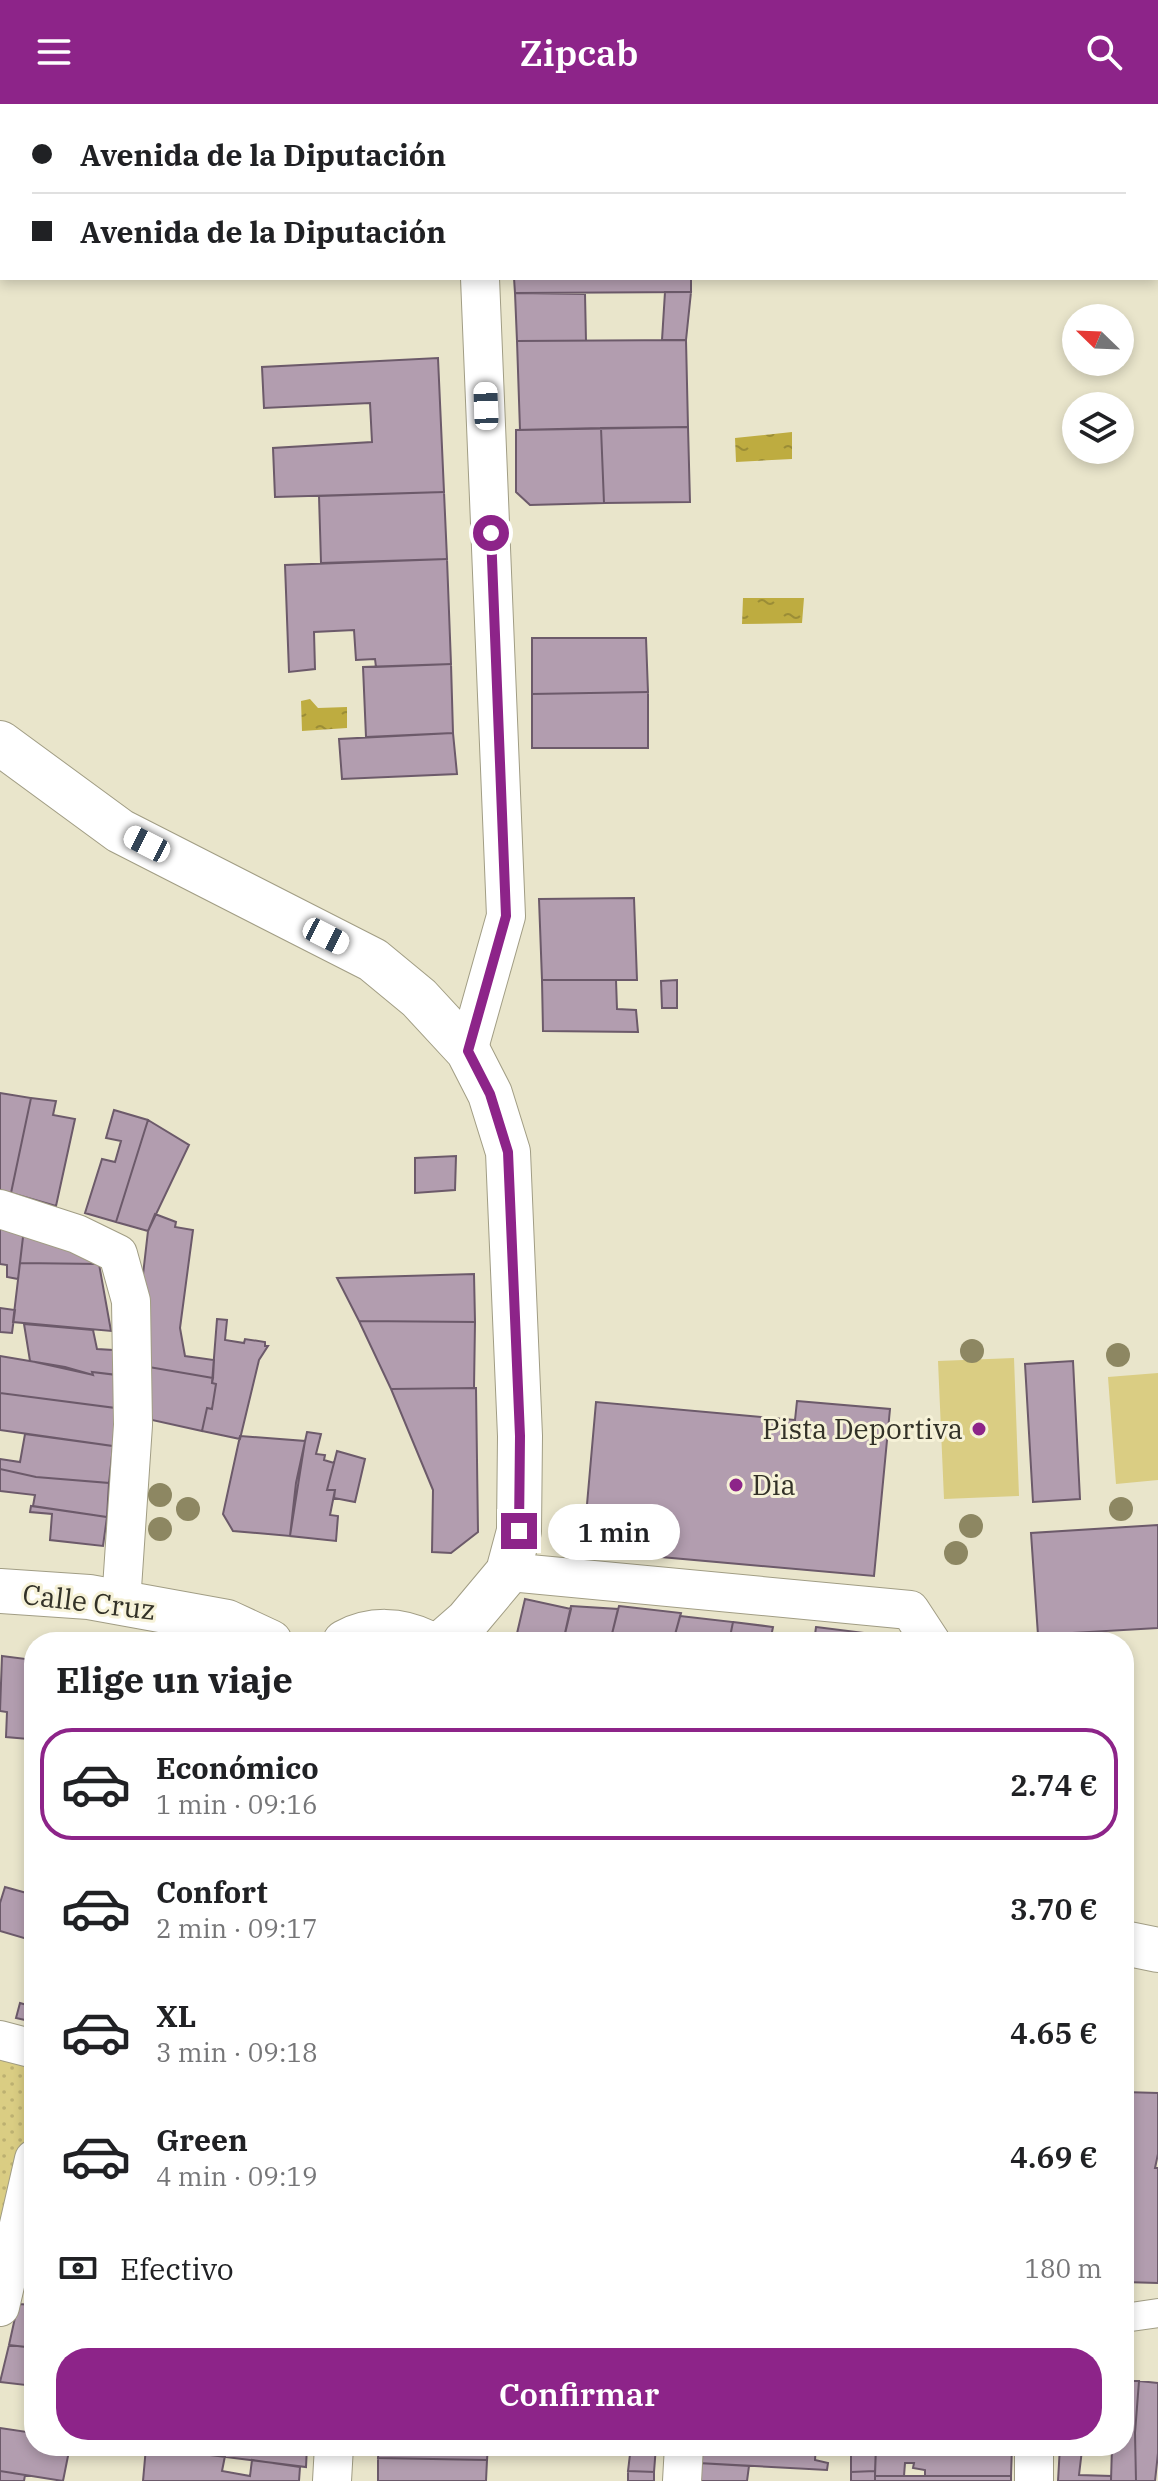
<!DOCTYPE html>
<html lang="es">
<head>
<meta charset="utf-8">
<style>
	body { margin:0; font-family:"IBM Plex Serif",serif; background:#f6f6f6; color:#202124; height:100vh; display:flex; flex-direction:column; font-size:30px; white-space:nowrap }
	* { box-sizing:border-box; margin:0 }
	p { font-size:26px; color:#757577 }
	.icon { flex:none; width:44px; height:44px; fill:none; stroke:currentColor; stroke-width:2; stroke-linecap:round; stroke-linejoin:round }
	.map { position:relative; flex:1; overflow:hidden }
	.panel { position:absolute; left:24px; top:1528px; width:1110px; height:824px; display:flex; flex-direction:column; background:#fff; border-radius:32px; box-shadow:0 4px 12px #0003 }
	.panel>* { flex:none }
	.hud { position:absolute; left:0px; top:0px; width:1158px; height:176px; box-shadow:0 4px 12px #0003; display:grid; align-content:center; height:176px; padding:0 32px; background:#fff }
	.needle { width:52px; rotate:293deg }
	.controls { position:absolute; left:1062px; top:200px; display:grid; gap:16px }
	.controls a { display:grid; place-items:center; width:72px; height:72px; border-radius:50%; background:#fff; box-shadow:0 4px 12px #0003; font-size:40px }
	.end { position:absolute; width:36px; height:36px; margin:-18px; border:10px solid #8d2489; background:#fff; box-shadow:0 0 0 4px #fff }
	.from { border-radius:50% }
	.bubble { position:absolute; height:56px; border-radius:28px; background:#fff; box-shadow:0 4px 12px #0003; font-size:26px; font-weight:600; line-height:56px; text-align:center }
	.car { position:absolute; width:24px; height:48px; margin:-24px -12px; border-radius:10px; box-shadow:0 0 6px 2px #0007; background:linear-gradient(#fff 24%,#345 0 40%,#fff 0 76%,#345 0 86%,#fff 0) }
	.hud b { display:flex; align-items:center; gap:28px; height:76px; font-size:30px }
	.hud b+b { border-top:2px solid #e0e0e0 }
	.hud i { width:20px; height:20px; background:#202124 }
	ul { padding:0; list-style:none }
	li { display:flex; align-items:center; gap:24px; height:112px; margin:0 16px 12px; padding:0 16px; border:4px solid transparent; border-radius:32px }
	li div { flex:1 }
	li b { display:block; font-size:30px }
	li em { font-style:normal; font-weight:600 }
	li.selected { border-color:#8d2489 }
	li>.icon { width:72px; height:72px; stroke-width:1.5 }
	h2 { padding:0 32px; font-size:36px; line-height:96px }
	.pay { display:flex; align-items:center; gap:20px; height:88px; padding:0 32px; font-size:30px }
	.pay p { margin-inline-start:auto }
	.primary-button { display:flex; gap:16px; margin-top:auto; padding:16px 32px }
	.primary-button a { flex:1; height:92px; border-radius:32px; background:#8d2489; color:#fff; font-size:32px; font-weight:600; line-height:92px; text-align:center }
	header { display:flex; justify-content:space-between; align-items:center; height:104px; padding:0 32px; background:#8d2489; color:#fff; font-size:36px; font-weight:600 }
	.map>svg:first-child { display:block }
	.grass { fill:#dacd83 }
	.park { fill:url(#park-dots) }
	.water { fill:url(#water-ripples) }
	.building { fill:#b29daf; stroke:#6c5a6a; stroke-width:2 }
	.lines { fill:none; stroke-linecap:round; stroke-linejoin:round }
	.pedestrian-casing { stroke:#a19d84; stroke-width:30 }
	.minor-casing { stroke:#a19d84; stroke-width:40 }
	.secondary-casing { stroke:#a19d84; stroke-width:46 }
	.primary-casing { stroke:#a19d84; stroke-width:46 }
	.pedestrian { stroke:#fff; stroke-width:28 }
	.minor { stroke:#fff; stroke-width:38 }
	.secondary { stroke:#fff; stroke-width:44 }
	.primary { stroke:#fff; stroke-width:44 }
	.tree { fill:#8d8762 }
	.route { stroke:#8d2489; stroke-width:10 }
	.poi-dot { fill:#8d2489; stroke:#f6f2d8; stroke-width:3 }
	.labels { text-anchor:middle; stroke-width:6; stroke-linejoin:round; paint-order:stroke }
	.poi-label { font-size:28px; fill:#323127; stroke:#f6f2d8; text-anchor:end }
	.street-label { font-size:28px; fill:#323127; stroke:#f6f2d8 }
</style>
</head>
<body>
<header><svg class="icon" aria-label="menu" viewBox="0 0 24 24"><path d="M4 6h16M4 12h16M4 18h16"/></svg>Zipcab<svg class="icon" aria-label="search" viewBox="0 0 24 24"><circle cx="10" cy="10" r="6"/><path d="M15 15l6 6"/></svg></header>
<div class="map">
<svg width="1158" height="2377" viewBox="0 0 1158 2377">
	<defs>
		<pattern id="park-dots" width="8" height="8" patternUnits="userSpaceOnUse" patternTransform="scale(2)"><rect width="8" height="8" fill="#dacd83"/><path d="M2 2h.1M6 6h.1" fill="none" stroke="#bcb071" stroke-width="1.8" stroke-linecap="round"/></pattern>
		<pattern id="water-ripples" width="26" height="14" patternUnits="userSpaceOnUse" patternTransform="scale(2)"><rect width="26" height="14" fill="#beac40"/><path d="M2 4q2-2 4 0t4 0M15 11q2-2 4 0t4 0" fill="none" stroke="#9b8d36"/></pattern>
	</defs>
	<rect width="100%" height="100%" fill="#e9e5cb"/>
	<!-- grass -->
	<path class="grass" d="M1014,1254l5,138 -75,3 -6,-138z
		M1158,1269v107l-42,4 -8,-107z"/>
	<!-- park -->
	<path class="park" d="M0,1936l34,9v110l-34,148z"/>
	<!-- water -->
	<path class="water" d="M792,328v27l-56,3 -1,-24z
		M743,494h61l-2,25 -60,1z
		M310,595l8,9 29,-1v21l-45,3 -1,-30z"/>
	<!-- building -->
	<path class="building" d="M514,174h177v14l-176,1z
		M665,188h26l-5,48h-24z
		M515,189l70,1 1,47h-69z
		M686,236l2,87 -168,3 -3,-89z
		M438,254l6,134 -169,5 -2,-49 99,-6 -2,-39 -106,5 -2,-41z
		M688,323l2,75 -86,1 -3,-75z
		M601,324l3,75 -74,2 -14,-13v-62z
		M444,388l3,67 -126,4 -2,-67z
		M447,455l4,105 -75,3 -1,-8 -19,1 -2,-30 -40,2 1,37 -26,3 -4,-107z
		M532,534h114l2,54 -116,2z
		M451,560l2,69 -87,4 -3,-70z
		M648,588v56h-116v-54z
		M453,629l4,41 -115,5 -3,-40z
		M634,794l3,82h-95l-3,-81z
		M542,876h74l1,29 19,1 2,22 -95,-1z
		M677,876v28h-15l-1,-27z
		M0,989l31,5 -20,95 -11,-2z
		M31,994l25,3 -3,14 22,4 -19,87 -45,-13z
		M114,1006l34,10 -32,102 -31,-9 17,-54 13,3 6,-21 -15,-3z
		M148,1016l41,25 -41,86 -32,-9z
		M456,1052l-1,34 -40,3v-35z
		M155,1110l21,8 -1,5 18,3 -13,98 5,28 29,4 -1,18 -70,-12 -6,-39 11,-96z
		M0,1112l25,4 -7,59 -11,-2v-12l-7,-1z
		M25,1116l74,44 -79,-1z
		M20,1159l79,1 12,67 -98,-9z
		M474,1170l1,48 -116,-1 -22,-43z
		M0,1204l15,2 -3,23 -12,-1z
		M217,1215l10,1 -2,20 19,3 1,-4 20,3v4h3l-9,14 -19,79 -38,-8 5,-23 5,1 4,-25 -4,-1z
		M359,1217l116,1 -1,66 -83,1z
		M24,1220l69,6 4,19 16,1 4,25 -25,-3 1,3 -63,-14z
		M0,1252l65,11 28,8 -1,-3 25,3 -1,33 -116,-15z
		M1073,1257l7,138 -47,3 -8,-138z
		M143,1262l70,12 -1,5 4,1 -4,25 -5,-1 -5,23 -50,-11z
		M476,1284l2,144 -27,21 -19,-1 1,-62 -42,-101z
		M0,1289l116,15 -3,38 -113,-16z
		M797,1297l93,8 -16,167 -291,-26 13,-148 199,18z
		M307,1328l14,2 -5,20 9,1 -1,5 10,3 -7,27h8l-5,25 8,1 -2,25 -46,-5 6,-53z
		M25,1330l88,12 -4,37 -73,-6 -36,-8v-10l20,3z
		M240,1332l65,5 -15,95 -57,-5 -10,-17z
		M337,1347l28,8 -10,43 -21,-4 1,-8h-8z
		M0,1365l36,8 73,6 -2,34 -74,-11 2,-11 -35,-4z
		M31,1402l76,11 -4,29 -53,-6 2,-26 -22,-2z
		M1158,1421v103l-120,7 -7,-102z
		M525,1495l46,10 -8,33h-48z
		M571,1502l47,3 -8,33h-47z
		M619,1502l62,7 -8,29h-63z
		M680,1512l53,6 -4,20h-56z
		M733,1518l40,5 -3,15h-41z
		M816,1523l49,6 -1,9h-50z
		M865,1529l48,4 -1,5h-48z
		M2,1552l32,4 -6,79 -22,-2 1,-25 -7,-1z
		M34,1579v32l-4,-1z
		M27,1654l7,1v25l-6,-1z
		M5,1783l29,8v46l-34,-10v-28z
		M20,1899l14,4v15l-18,-4z
		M1124,1988l34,1v61l-3,14h3v115l-34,-1z
		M18,2200l16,1v43l-25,-3z
		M9,2241l25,3v38l-34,-4z
		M1124,2277h15l-4,52 1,48h-25l1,-35h12z
		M1139,2277l19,2v70l-3,28h-19l-1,-48z
		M0,2324l34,5v13h36l-7,35 -63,-10z
		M138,2342h169l-1,21z
		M379,2342h109l-1,14 -109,-2z
		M631,2342h25l-2,26 -26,-1z
		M700,2342h116l-1,14 13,3 -1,7 -129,-7z
		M851,2342h25l-1,25 -24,1z
		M876,2342h136l-1,30h-86v-6l-12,-2 1,-5h-9l-1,13h-29z
		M1060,2342h52v6l-30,-2 -3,25 32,1v5h-53z
		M146,2343l79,9 -3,15 28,5 2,-16 48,7 -1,14h-156z
		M378,2354l109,2 -1,21h-108z
		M698,2359l51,3 -2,15h-50z
		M0,2367l25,4 -1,6h-24z
		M628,2367l26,1v9h-26z
		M875,2367v10h-24v-9z
		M875,2372h136v5h-136z"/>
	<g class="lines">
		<!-- pedestrian casing -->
		<g class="pedestrian-casing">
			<path id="pedestrian" d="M1124,2214l34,-5"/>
		</g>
		<!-- minor casing -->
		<g class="minor-casing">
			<path id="minor" d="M473,0v2
				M468,947l38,-135 -26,-638
				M0,1105l77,25 41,20 13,47 2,124 -12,178
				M508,1468l402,38 21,32
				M0,1936l34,9
				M0,2203l34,-148
				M332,2377l2,-35
				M682,2377l2,-35
				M1034,2377v-35"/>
		</g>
		<!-- secondary casing -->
		<g class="secondary-casing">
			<path id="secondary" d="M0,639l120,88 253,129 46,38 49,53 22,43 18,58 12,284 -1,95 -11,41 -41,49 -24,21"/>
		</g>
		<!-- primary casing -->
		<g class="primary-casing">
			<path id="primary" d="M0,1487l89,6 138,25 43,20
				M345,1538c26,-14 55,-13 81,0
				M1124,1839l34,7"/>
		</g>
		<!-- pedestrian -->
		<use href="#pedestrian" class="pedestrian"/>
		<!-- minor -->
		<use href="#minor" class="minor"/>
		<!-- secondary -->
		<use href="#secondary" class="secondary"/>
		<!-- primary -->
		<use href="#primary" class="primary"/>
	</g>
	<!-- trees -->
	<g class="tree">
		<circle cx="972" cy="1247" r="12"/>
		<circle cx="1118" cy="1251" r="12"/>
		<circle cx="160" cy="1391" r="12"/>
		<circle cx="188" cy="1405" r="12"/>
		<circle cx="1121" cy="1405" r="12"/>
		<circle cx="971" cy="1422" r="12"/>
		<circle cx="160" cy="1425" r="12"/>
		<circle cx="956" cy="1449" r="12"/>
	</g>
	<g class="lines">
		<!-- route -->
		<path class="route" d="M491,429l15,383 -38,135 22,43 18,58 12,284 -1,95"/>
	</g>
	<!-- markers -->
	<g class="poi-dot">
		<circle cx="979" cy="1325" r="8"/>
		<circle cx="736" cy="1381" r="8"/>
	</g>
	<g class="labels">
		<!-- poi labels -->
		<g class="poi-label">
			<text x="963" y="1335">Pista Deportiva</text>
			<text x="752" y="1391" text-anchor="start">Dia</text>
		</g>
		<!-- street labels -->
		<g class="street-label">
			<text transform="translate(89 1498) rotate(7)" y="10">Calle Cruz</text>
		</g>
	</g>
</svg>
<div class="controls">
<a><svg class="needle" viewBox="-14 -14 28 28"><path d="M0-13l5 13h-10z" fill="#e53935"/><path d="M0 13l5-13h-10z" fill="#757577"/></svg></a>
<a><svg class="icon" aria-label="layers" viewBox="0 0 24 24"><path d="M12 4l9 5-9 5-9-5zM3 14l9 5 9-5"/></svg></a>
</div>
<i class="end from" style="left:491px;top:429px"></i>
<i class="end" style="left:519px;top:1427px"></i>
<div class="bubble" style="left:548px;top:1400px;width:132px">1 min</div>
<i class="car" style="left:486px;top:302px;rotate:358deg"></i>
<i class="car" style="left:147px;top:740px;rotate:297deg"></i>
<i class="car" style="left:326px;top:832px;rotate:117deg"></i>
<div class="hud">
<b><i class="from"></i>Avenida de la Diputación</b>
<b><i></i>Avenida de la Diputación</b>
</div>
<section class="panel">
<h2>Elige un viaje</h2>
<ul>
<li class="selected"><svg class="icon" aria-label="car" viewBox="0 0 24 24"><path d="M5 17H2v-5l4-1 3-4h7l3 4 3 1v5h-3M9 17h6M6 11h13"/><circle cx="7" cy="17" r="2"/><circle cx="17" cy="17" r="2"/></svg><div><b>Económico</b><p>1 min · 09:16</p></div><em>2.74 €</em></li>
<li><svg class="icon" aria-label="car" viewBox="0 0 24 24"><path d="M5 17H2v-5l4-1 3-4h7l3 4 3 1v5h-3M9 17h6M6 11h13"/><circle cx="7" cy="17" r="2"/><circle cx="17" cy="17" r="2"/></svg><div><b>Confort</b><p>2 min · 09:17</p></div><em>3.70 €</em></li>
<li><svg class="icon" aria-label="car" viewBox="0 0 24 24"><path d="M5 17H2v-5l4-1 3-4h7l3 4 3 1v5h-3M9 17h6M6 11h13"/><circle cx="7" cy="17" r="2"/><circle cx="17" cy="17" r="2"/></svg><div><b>XL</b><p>3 min · 09:18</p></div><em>4.65 €</em></li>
<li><svg class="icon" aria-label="car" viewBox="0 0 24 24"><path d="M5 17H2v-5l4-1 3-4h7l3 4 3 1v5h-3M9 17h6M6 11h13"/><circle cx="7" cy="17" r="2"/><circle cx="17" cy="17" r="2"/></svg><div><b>Green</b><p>4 min · 09:19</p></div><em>4.69 €</em></li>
</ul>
<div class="pay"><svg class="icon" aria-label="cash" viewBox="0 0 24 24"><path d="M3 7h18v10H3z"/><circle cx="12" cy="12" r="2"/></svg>Efectivo<p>180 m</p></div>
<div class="primary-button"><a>Confirmar</a></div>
</section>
</div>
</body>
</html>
